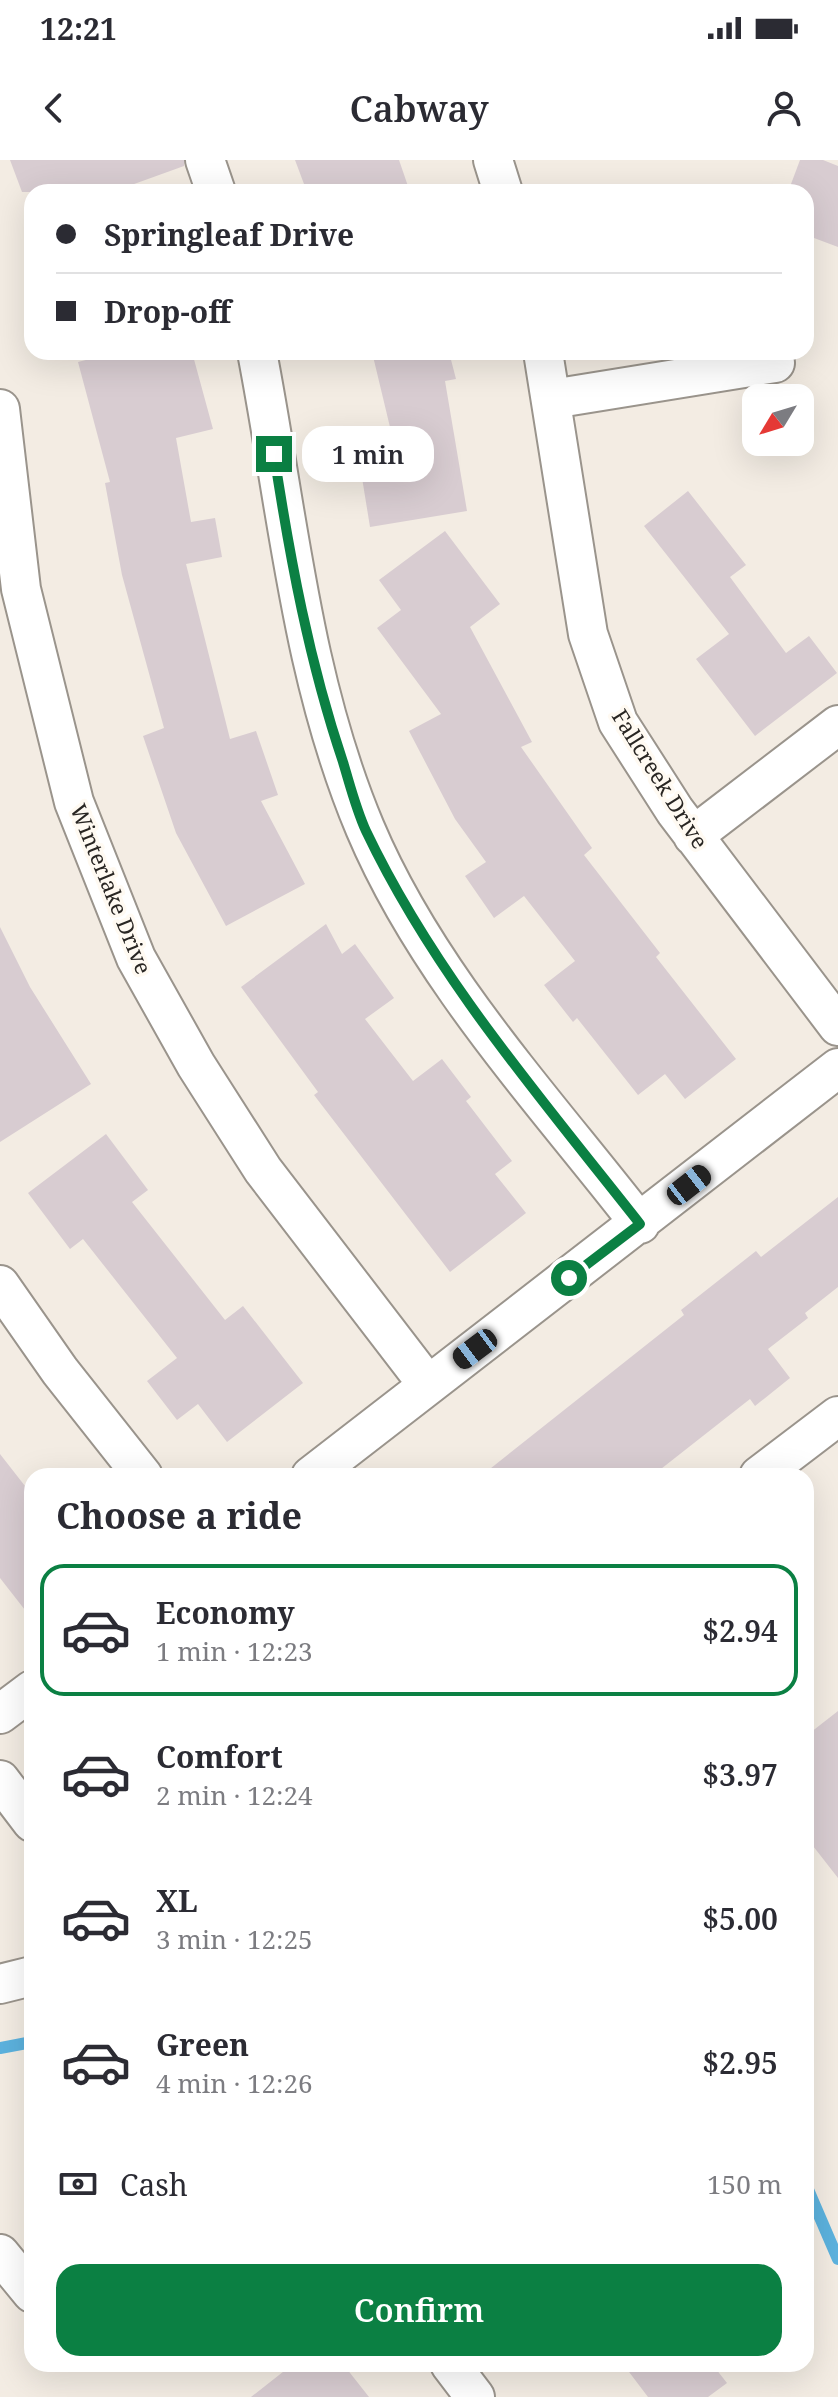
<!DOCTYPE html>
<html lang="en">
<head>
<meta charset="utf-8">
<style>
	body { margin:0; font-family:"Noto Serif",serif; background:#f2f2f3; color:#2b2b33; height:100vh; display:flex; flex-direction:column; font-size:30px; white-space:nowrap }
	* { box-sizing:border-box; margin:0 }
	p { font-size:26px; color:#7c7c81 }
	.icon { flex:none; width:44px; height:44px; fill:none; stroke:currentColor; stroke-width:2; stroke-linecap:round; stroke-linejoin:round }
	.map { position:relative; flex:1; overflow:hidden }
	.side { position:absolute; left:24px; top:1308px; width:790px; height:904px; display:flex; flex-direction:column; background:#fff; border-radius:24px; box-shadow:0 8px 32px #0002 }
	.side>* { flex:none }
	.hud { position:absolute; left:24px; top:24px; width:790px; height:176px; border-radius:24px; box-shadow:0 8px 32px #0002; display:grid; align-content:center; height:176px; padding:0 32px; background:#fff }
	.needle { width:52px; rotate:232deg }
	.controls { position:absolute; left:742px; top:224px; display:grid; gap:16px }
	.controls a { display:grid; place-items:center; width:72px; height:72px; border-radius:16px; background:#fff; box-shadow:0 8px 32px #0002; font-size:40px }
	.end { position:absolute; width:36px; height:36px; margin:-18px; border:10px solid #0b8043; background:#fff; box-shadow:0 0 0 4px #fff }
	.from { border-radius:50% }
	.bubble { position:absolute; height:56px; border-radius:24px; background:#fff; box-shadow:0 8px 32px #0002; font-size:26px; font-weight:600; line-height:56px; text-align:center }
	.car { position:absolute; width:24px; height:48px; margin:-24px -12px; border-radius:10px; box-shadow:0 0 6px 2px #0007; background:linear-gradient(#222 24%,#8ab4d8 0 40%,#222 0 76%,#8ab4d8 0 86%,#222 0) }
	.hud b { display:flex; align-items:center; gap:28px; height:76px; font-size:30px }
	.hud b+b { border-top:2px solid #e1e1e2 }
	.hud i { width:20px; height:20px; background:#2b2b33 }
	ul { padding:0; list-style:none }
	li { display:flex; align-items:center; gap:24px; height:132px; margin:0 16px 12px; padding:0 16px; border:4px solid transparent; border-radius:24px }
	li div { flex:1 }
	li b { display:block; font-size:30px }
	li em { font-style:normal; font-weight:600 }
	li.current { border-color:#0b8043 }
	li>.icon { width:72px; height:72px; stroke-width:1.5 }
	h2 { padding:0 32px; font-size:36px; line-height:96px }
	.pay { display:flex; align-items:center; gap:20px; height:88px; padding:0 32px; font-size:30px }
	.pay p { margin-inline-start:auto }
	.action { display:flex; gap:16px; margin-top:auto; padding:16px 32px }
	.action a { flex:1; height:92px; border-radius:24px; background:#0b8043; color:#fff; font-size:32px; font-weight:600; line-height:92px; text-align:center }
	.status { display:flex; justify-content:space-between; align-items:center; height:56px; padding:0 40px; background:#fff; direction:ltr }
	.status svg { height:22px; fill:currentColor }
	header { display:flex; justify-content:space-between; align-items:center; height:104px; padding:0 32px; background:#fff; font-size:36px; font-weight:600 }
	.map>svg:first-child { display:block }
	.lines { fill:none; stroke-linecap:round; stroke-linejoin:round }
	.stream { stroke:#5cb2de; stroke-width:12 }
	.building { fill:#d8ccd1 }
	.minor-casing { stroke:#9a948c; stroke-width:42 }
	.minor { stroke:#fff; stroke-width:38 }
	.route { stroke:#0b8043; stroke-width:10 }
	.labels { text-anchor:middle; stroke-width:7; stroke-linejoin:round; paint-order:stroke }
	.street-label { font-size:22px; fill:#292623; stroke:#fffaf2 }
</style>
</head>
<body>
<div class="status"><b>12:21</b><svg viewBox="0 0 49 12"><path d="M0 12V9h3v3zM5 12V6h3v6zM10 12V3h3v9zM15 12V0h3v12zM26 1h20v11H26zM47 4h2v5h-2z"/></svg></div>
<header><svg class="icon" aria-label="back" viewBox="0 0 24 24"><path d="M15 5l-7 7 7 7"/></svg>Cabway<svg class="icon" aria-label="person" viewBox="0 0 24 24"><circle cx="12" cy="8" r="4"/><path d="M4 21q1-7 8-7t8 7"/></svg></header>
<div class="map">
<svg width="838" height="2237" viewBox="0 0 838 2237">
	<rect width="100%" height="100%" fill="#f3ece3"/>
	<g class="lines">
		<!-- stream -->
		<path class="stream" d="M0,1888l32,-6
			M806,2025l32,74"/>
	</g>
	<!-- building -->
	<path class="building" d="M10,0h174v6l-72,26h-90z
		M295,0h104l11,32h-103z
		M800,0h23l15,6v81l-32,-12v-43h-18z
		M117,192h75l21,77 -37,9 15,84 24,-4 7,39 -36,7 44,175 26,-8 22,64 -17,6 44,83 -79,42 -50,-93 -33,-97 21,-8 -42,-153 -17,-92 5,-1 -32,-120z
		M372,192h77l7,27 -11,2 22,130 -97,16 -12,-74 37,-5z
		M688,331l58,74 -16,12 56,76 23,-17 28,37 -82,63 -59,-77 33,-25 -85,-108z
		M445,371l55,73 -30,23 62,115 -11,5 71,101 -8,7 76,98 -4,4 80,102 -51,40 -20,-25 -27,21 -61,-77 -4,4 -29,-37 31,-24 -51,-65 -30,22 -29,-42 21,-14 -31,-43 -46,-88 32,-17 -64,-86 24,-18 -22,-30z
		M326,764l16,30 13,-10 39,54 -29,21 48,62 29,-22 29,38 -5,4 46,60 -17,13 31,39 -76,59 -136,-177 4,-3 -77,-105z
		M0,767l30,60 61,97 -91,58z
		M106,974l42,56 -16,12 93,118 18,-14 60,77 -76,59 -29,-38 -21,16 -30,-39 30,-23 -94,-119 -13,10 -42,-56z
		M838,1037v90l-33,26 3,5 -40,31 22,29 -35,28 -5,-7 -98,77h-171l203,-161 -3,-5 75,-59 5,6z
		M0,1294l32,41v124l-32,-41z
		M838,1551v167l-32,-41v-101z
		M293,2204h50l26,33h-118z
		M623,2204h89l15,19 -19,14h-60z"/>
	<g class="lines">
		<!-- minor casing -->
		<g class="minor-casing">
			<path id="minor" d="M205,0l11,32
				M493,0l10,32
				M257,192c31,160 44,324 108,476 62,147 178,271 275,396
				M543,192l45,282 30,88 57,89 163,215
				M552,239l223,-36
				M0,249l21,180 53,213 62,156 60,107 67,105 165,215
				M693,676l145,-111
				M0,1125l60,86 83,105
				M311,1316l527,-408
				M759,1316l79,-60
				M0,1554l32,-24
				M0,1620l32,42
				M0,1824l32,-8
				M0,2094l32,39
				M450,2204l25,33"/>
		</g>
		<!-- minor -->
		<use href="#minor" class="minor"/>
	</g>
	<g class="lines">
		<!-- route -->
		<path class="route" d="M274,294c16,105 35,207 69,308 7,23 13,47 23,69 69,145 175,267 274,393l-71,54"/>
	</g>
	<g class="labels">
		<!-- street labels -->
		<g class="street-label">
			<text transform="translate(660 619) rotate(58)" y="8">Fallcreek Drive</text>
			<text transform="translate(111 729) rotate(68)" y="8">Winterlake Drive</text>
		</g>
	</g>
</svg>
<div class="controls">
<a><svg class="needle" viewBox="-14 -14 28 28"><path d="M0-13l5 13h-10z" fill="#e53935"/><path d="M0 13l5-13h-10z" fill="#7c7c81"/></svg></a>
</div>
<i class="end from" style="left:569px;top:1118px"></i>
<i class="end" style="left:274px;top:294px"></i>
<div class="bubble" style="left:302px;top:266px;width:132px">1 min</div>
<i class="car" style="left:689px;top:1025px;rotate:52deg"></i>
<i class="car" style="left:475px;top:1189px;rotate:233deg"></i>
<div class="hud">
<b><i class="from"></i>Springleaf Drive</b>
<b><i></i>Drop-off</b>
</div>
<section class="side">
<h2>Choose a ride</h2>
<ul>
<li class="current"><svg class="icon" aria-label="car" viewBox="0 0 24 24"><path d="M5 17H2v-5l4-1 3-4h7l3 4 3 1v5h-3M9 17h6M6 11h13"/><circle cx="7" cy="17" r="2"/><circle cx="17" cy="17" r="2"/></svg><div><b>Economy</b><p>1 min · 12:23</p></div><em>$2.94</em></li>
<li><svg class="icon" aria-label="car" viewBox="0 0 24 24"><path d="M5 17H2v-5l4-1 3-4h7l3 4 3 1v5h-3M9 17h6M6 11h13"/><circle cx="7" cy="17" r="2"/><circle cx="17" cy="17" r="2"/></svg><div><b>Comfort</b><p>2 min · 12:24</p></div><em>$3.97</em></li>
<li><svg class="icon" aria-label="car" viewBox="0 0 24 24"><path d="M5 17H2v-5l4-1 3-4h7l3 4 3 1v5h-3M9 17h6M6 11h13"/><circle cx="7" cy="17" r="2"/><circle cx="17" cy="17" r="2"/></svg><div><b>XL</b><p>3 min · 12:25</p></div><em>$5.00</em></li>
<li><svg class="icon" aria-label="car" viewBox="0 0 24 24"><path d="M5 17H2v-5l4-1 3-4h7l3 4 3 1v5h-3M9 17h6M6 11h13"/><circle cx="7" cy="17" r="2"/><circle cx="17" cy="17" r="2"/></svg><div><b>Green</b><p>4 min · 12:26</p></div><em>$2.95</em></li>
</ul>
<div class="pay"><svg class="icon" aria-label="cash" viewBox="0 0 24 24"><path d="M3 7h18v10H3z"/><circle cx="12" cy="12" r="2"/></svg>Cash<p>150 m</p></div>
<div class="action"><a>Confirm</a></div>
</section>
</div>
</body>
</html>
